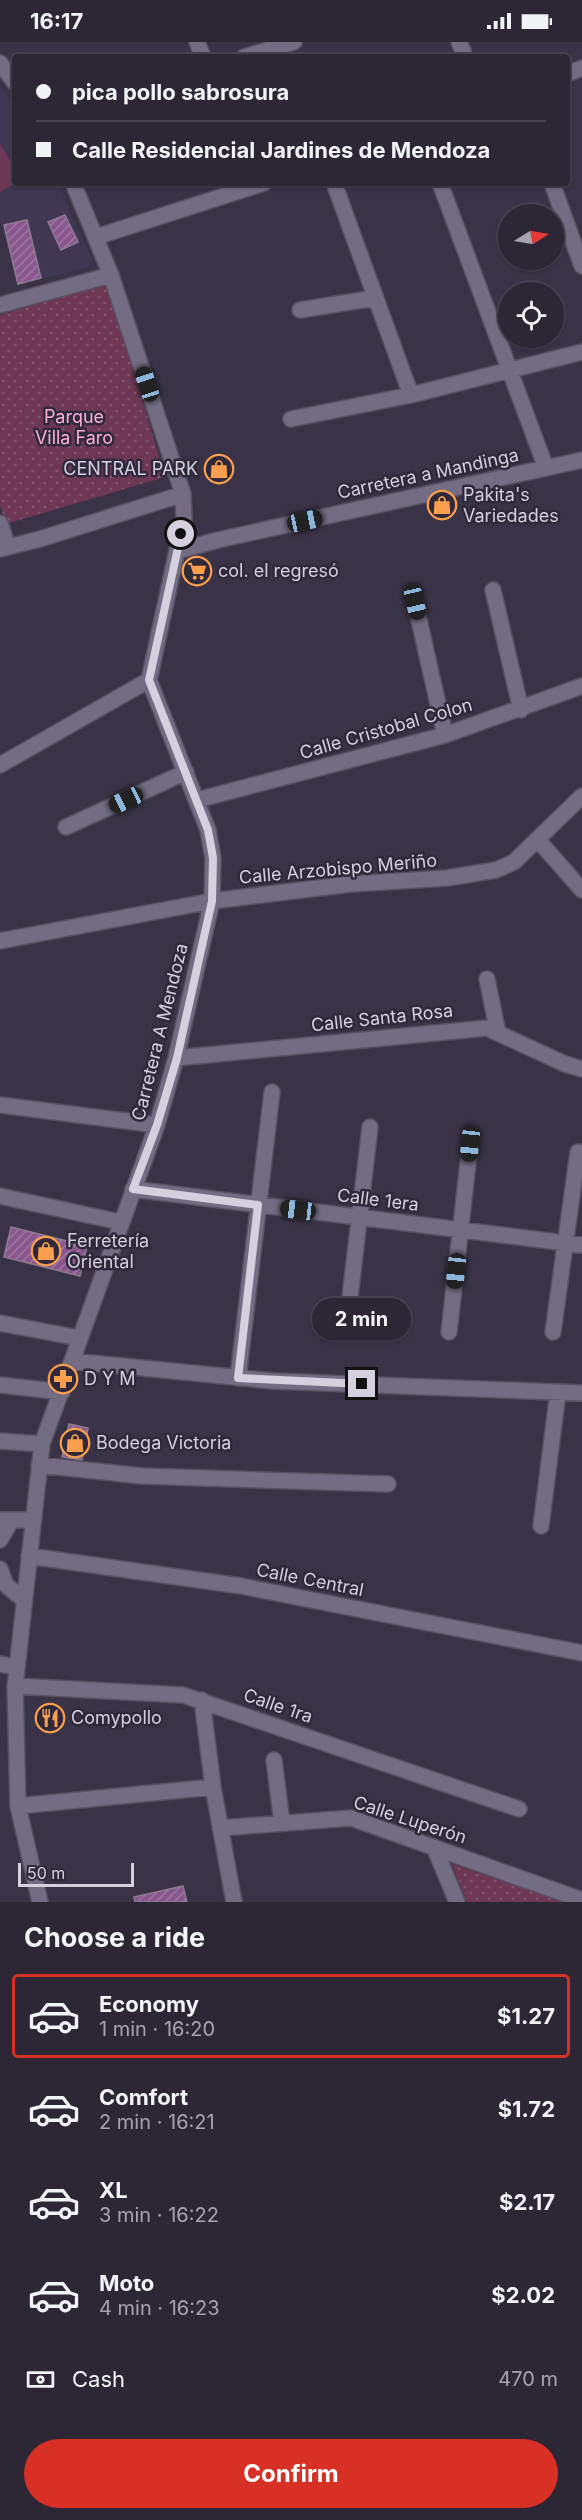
<!DOCTYPE html>
<html lang="en">
<head>
<meta charset="utf-8">
<style>
	body { margin:0; font-family:Inter,sans-serif; background:#342e3d; color:#f1f3f6; height:100vh; display:flex; flex-direction:column; font-size:22px; white-space:nowrap }
	* { box-sizing:border-box; margin:0 }
	p { font-size:20px; color:#a6a5ad }
	.icon { flex:none; width:33px; height:33px; fill:none; stroke:currentColor; stroke-width:2; stroke-linecap:round; stroke-linejoin:round }
	.map { position:relative; height:1860px; overflow:hidden }
	.drawer { display:flex; flex-direction:column; background:#2c2635; flex:1 }
	.drawer>* { flex:none }
	.top-card { position:absolute; left:12px; top:12px; width:558px; height:132px; border-radius:6px; box-shadow:0 2px 4px #0004,0 0 0 2px #484350; display:grid; align-content:center; height:132px; padding:0 24px; background:#2c2635 }
	.needle { width:39px; rotate:79deg }
	.controls { position:absolute; left:498px; top:162px; display:grid; gap:12px }
	.controls a { display:grid; place-items:center; width:66px; height:66px; border-radius:50%; background:#2c2635; box-shadow:0 2px 4px #0004,0 0 0 2px #484350; font-size:30px }
	.scale { position:absolute; left:18px; bottom:15px; width:116px; box-sizing:border-box; padding-left:6px; border:3px solid #d4d0dd; border-top:0; font-size:16px; line-height:21px; white-space:nowrap; color:#d4d0dd; -webkit-text-stroke:4px #30293c; paint-order:stroke }
	.end { position:absolute; width:27px; height:27px; margin:-14px; border:8px solid #d4d0dd; background:#111; box-shadow:0 0 0 3px #111 }
	.from { border-radius:50% }
	.bubble { position:absolute; height:42px; border-radius:21px; background:#2c2635; box-shadow:0 2px 4px #0004,0 0 0 2px #484350; font-size:20px; font-weight:700; line-height:42px; text-align:center }
	.car { position:absolute; width:18px; height:36px; margin:-18px -9px; border-radius:8px; box-shadow:0 0 4px 2px #0007; background:linear-gradient(#222 24%,#8ab4d8 0 40%,#222 0 76%,#8ab4d8 0 86%,#222 0) }
	.top-card b { display:flex; align-items:center; gap:21px; height:57px; font-size:22px }
	.top-card b+b { border-top:2px solid #484350 }
	.top-card i { width:15px; height:15px; background:#f1f3f6 }
	ul { padding:0; list-style:none }
	li { display:flex; align-items:center; gap:18px; height:84px; margin:0 12px 9px; padding:0 12px; border:3px solid transparent; border-radius:6px }
	li div { flex:1 }
	li b { display:block; font-size:22px }
	li em { font-style:normal; font-weight:700 }
	li.selected { border-color:#d93025 }
	li>.icon { width:54px; height:54px; stroke-width:1.5 }
	h2 { padding:0 24px; font-size:27px; line-height:72px }
	.pay { display:flex; align-items:center; gap:15px; height:66px; padding:0 24px; font-size:22px }
	.pay p { margin-inline-start:auto }
	.primary-button { display:flex; gap:12px; margin-top:auto; padding:12px 24px }
	.primary-button a { flex:1; height:69px; border-radius:36px; background:#d93025; color:#fff; font-size:24px; font-weight:700; line-height:69px; text-align:center }
	.status { display:flex; justify-content:space-between; align-items:center; height:42px; padding:0 30px; background:#2c2635; direction:ltr }
	.status svg { height:16px; fill:currentColor }
	.map>svg:first-child { display:block }
	.built { fill:#403752 }
	.grass { fill:url(#grass-dots) }
	.pitch { fill:#6e3854 }
	.building { fill:url(#building-hatch); stroke:#8e7c8f; stroke-width:1.5 }
	.lines { fill:none; stroke-linecap:round; stroke-linejoin:round }
	.minor-casing { stroke:#575162; stroke-width:18 }
	.minor { stroke:#746c83; stroke-width:15 }
	.route { stroke:#d4d0dd; stroke-width:8 }
	.labels { text-anchor:middle; stroke-width:5; stroke-linejoin:round; paint-order:stroke }
	.park-label { font-size:18px; fill:#fdaed5; stroke:#30293c }
	.poi-label { font-size:18px; fill:#d4d0dd; stroke:#30293c; text-anchor:start }
	.street-label { font-size:18px; fill:#d4d0dd; stroke:#30293c }
</style>
</head>
<body>
<div class="status"><b>16:17</b><svg viewBox="0 0 49 12"><path d="M0 12V9h3v3zM5 12V6h3v6zM10 12V3h3v9zM15 12V0h3v12zM26 1h20v11H26zM47 4h2v5h-2z"/></svg></div>
<div class="map">
<svg width="582" height="1860" viewBox="0 0 582 1860">
	<defs>
		<pattern id="grass-dots" width="8" height="8" patternUnits="userSpaceOnUse" patternTransform="scale(1.5)"><rect width="8" height="8" fill="#6e3854"/><path d="M2 2h.1M6 6h.1" fill="none" stroke="#82546c" stroke-width="1.8" stroke-linecap="round"/></pattern>
		<pattern id="building-hatch" width="6" height="6" patternUnits="userSpaceOnUse" patternTransform="scale(1.5)"><rect width="6" height="6" fill="#89578d"/><path d="M-1 1l2-2M0 6l6-6M5 7l2-2" fill="none" stroke="#9e76a2"/></pattern>
	</defs>
	<rect width="100%" height="100%" fill="#3a3347"/>
	<!-- built -->
	<path class="built" d="M0,45l15,20v76h42l35,77 -4,7 -71,18 -17,-66z"/>
	<!-- grass -->
	<path class="grass" d="M108,241l57,194 -159,47 -6,-19v-190z
		M452,1822l112,38h-97z"/>
	<!-- pitch -->
	<path class="pitch" d="M0,102l15,25v14l-15,9z"/>
	<!-- building -->
	<path class="building" d="M65,173l13,27 -17,8 -13,-28z
		M27,178l14,58 -23,6 -14,-59z
		M11,1185l76,19 -7,30 -76,-19z
		M69,1382l19,4 -6,32 -20,-3z
		M183,1844l4,16h-52l-1,-5z"/>
	<g class="lines">
		<!-- minor casing -->
		<g class="minor-casing">
			<path id="minor" d="M197,0l6,15
				M459,0l4,9
				M244,15l50,-15
				M0,21l15,20
				M567,32l15,-6
				M334,141l77,212
				M440,141l106,285
				M552,141l30,83
				M96,195l168,-54
				M0,263l111,-30
				M300,268l75,-12
				M291,377l120,-24 171,-43
				M0,481l8,24
				M0,507l40,-10 143,-45
				M177,509l41,-11 364,-80
				M493,548l28,120
				M415,560l30,133
				M0,723l149,-85
				M197,758l248,-65 137,-49
				M66,785l120,-55
				M538,798l44,50
				M0,899l212,-40 139,-17 96,-6 49,-8 18,-8 68,-66
				M487,937l11,54
				M176,1016l311,-30 78,36 17,5
				M0,1063l157,20
				M133,1147l449,56
				M0,1154l120,26
				M0,1281l79,15
				M346,1289l24,-204
				M449,1290l21,-187
				M553,1290l25,-180
				M72,1319l201,20 309,12
				M238,1336l34,-286
				M0,1343l62,7
				M0,1399l42,3
				M39,1423l103,11 246,8
				M0,1478h33
				M541,1484l17,-134
				M0,1498l11,-19
				M29,1514l212,30 341,67
				M0,1527l6,16 18,15
				M0,1622l16,3
				M15,1644l168,9 336,114
				M202,1658l11,87 21,115
				M274,1718l8,63
				M18,1764l195,-19
				M220,1786l131,-10 231,82
				M434,1805l23,55
				M40,1860l-22,-96 -3,-120 27,-242 115,-319 19,-67 36,-157 1,-43 -5,-28 -59,-150 35,-162 -1,-24 -72,-219 -38,-92"/>
		</g>
		<!-- minor -->
		<use href="#minor" class="minor"/>
	</g>
	<g class="lines">
		<!-- route -->
		<path class="route" d="M181,492l-32,146 59,150 5,28 -1,43 -35,157 -20,67 -24,64 125,16 -20,173 124,6"/>
	</g>
	<!-- icons -->
	<defs>
		<g id="shop-ring" transform="scale(1.5)"><circle r="9.5" fill="#30293c" stroke="#f99f4d" stroke-width="1.5"/><path d="M-5-2.5h2.3a2.7 3.5 0 0 1 5.4 0H5L5.5 6h-11ZM-1.5-2.5h3a1.5 2.3 0 0 0-3 0Z" fill="#f99f4d"/></g>
		<g id="supermarket-ring" transform="scale(1.5)"><circle r="9.5" fill="#30293c" stroke="#f99f4d" stroke-width="1.5"/><path d="M-6-5.5h2.5l.6 2H6L4.5 2H-2.5L-4.4-4H-6ZM-1.5 3.2a1.3 1.3 0 1 0 .1 0ZM3 3.2a1.3 1.3 0 1 0 .1 0Z" fill="#f99f4d"/></g>
		<g id="pharmacy-ring" transform="scale(1.5)"><circle r="9.5" fill="#30293c" stroke="#f99f4d" stroke-width="1.5"/><path d="M-2-6h4v4h4v4h-4v4h-4v-4h-4v-4h4Z" fill="#f99f4d"/></g>
		<g id="restaurant-ring" transform="scale(1.5)"><circle r="9.5" fill="#30293c" stroke="#f99f4d" stroke-width="1.5"/><path d="M-5-6h1v4h1v-4h1v4h1v-4h1v5L-1.5 .5V6h-2V.5L-5-1ZM5-6V6H3V1.5H1.5Q1.5-4 5-6Z" fill="#f99f4d"/></g>
	</defs>
	<g fill-rule="evenodd">
		<use href="#shop-ring" x="219" y="427"/>
		<use href="#shop-ring" x="442" y="463"/>
		<use href="#supermarket-ring" x="197" y="529"/>
		<use href="#shop-ring" x="46" y="1209"/>
		<use href="#pharmacy-ring" x="63" y="1337"/>
		<use href="#shop-ring" x="75" y="1401"/>
		<use href="#restaurant-ring" x="50" y="1676"/>
	</g>
	<g class="labels">
		<!-- park labels -->
		<g class="park-label">
			<text x="74" y="381">Parque<tspan x="74" dy="21">Villa Faro</tspan></text>
		</g>
		<!-- poi labels -->
		<g class="poi-label">
			<text x="198" y="433" text-anchor="end">CENTRAL PARK</text>
			<text x="463" y="459">Pakita's<tspan x="463" dy="21">Variedades</tspan></text>
			<text x="218" y="535">col. el regresó</text>
			<text x="67" y="1205">Ferretería<tspan x="67" dy="21">Oriental</tspan></text>
			<text x="84" y="1343">D Y M</text>
			<text x="96" y="1407">Bodega Victoria</text>
			<text x="71" y="1682">Comypollo</text>
		</g>
		<!-- street labels -->
		<g class="street-label">
			<text transform="translate(428 432) rotate(-12)" y="6">Carretera a Mandinga</text>
			<text transform="translate(386 687) rotate(-16)" y="6">Calle Cristobal Colon</text>
			<text transform="translate(338 827) rotate(-5)" y="6">Calle Arzobispo Meriño</text>
			<text transform="translate(382 976) rotate(-6)" y="6">Calle Santa Rosa</text>
			<text transform="translate(160 990) rotate(-76)" y="6">Carretera A Mendoza</text>
			<text transform="translate(378 1158) rotate(7)" y="6">Calle 1era</text>
			<text transform="translate(310 1538) rotate(11)" y="6">Calle Central</text>
			<text transform="translate(278 1664) rotate(19)" y="6">Calle 1ra</text>
			<text transform="translate(410 1778) rotate(18)" y="6">Calle Luperón</text>
		</g>
	</g>
</svg>
<div class="controls">
<a><svg class="needle" viewBox="-14 -14 28 28"><path d="M0-13l5 13h-10z" fill="#e53935"/><path d="M0 13l5-13h-10z" fill="#a6a5ad"/></svg></a>
<a><svg class="icon" aria-label="locate" viewBox="0 0 24 24"><circle cx="12" cy="12" r="6"/><path d="M12 2v4M12 18v4M2 12h4M18 12h4"/></svg></a>
</div>
<div class="scale">50 m</div>
<i class="end from" style="left:181px;top:492px"></i>
<i class="end" style="left:362px;top:1342px"></i>
<div class="bubble" style="left:312px;top:1256px;width:99px">2 min</div>
<i class="car" style="left:147px;top:342px;rotate:342deg"></i>
<i class="car" style="left:305px;top:479px;rotate:78deg"></i>
<i class="car" style="left:415px;top:560px;rotate:167deg"></i>
<i class="car" style="left:126px;top:758px;rotate:245deg"></i>
<i class="car" style="left:470px;top:1102px;rotate:186deg"></i>
<i class="car" style="left:298px;top:1168px;rotate:277deg"></i>
<i class="car" style="left:456px;top:1229px;rotate:186deg"></i>
<div class="top-card">
<b><i class="from"></i>pica pollo sabrosura</b>
<b><i></i>Calle Residencial Jardines de Mendoza</b>
</div>
</div>
<section class="drawer">
<h2>Choose a ride</h2>
<ul>
<li class="selected"><svg class="icon" aria-label="car" viewBox="0 0 24 24"><path d="M5 17H2v-5l4-1 3-4h7l3 4 3 1v5h-3M9 17h6M6 11h13"/><circle cx="7" cy="17" r="2"/><circle cx="17" cy="17" r="2"/></svg><div><b>Economy</b><p>1 min · 16:20</p></div><em>$1.27</em></li>
<li><svg class="icon" aria-label="car" viewBox="0 0 24 24"><path d="M5 17H2v-5l4-1 3-4h7l3 4 3 1v5h-3M9 17h6M6 11h13"/><circle cx="7" cy="17" r="2"/><circle cx="17" cy="17" r="2"/></svg><div><b>Comfort</b><p>2 min · 16:21</p></div><em>$1.72</em></li>
<li><svg class="icon" aria-label="car" viewBox="0 0 24 24"><path d="M5 17H2v-5l4-1 3-4h7l3 4 3 1v5h-3M9 17h6M6 11h13"/><circle cx="7" cy="17" r="2"/><circle cx="17" cy="17" r="2"/></svg><div><b>XL</b><p>3 min · 16:22</p></div><em>$2.17</em></li>
<li><svg class="icon" aria-label="car" viewBox="0 0 24 24"><path d="M5 17H2v-5l4-1 3-4h7l3 4 3 1v5h-3M9 17h6M6 11h13"/><circle cx="7" cy="17" r="2"/><circle cx="17" cy="17" r="2"/></svg><div><b>Moto</b><p>4 min · 16:23</p></div><em>$2.02</em></li>
</ul>
<div class="pay"><svg class="icon" aria-label="cash" viewBox="0 0 24 24"><path d="M3 7h18v10H3z"/><circle cx="12" cy="12" r="2"/></svg>Cash<p>470 m</p></div>
<div class="primary-button"><a>Confirm</a></div>
</section>
</body>
</html>
